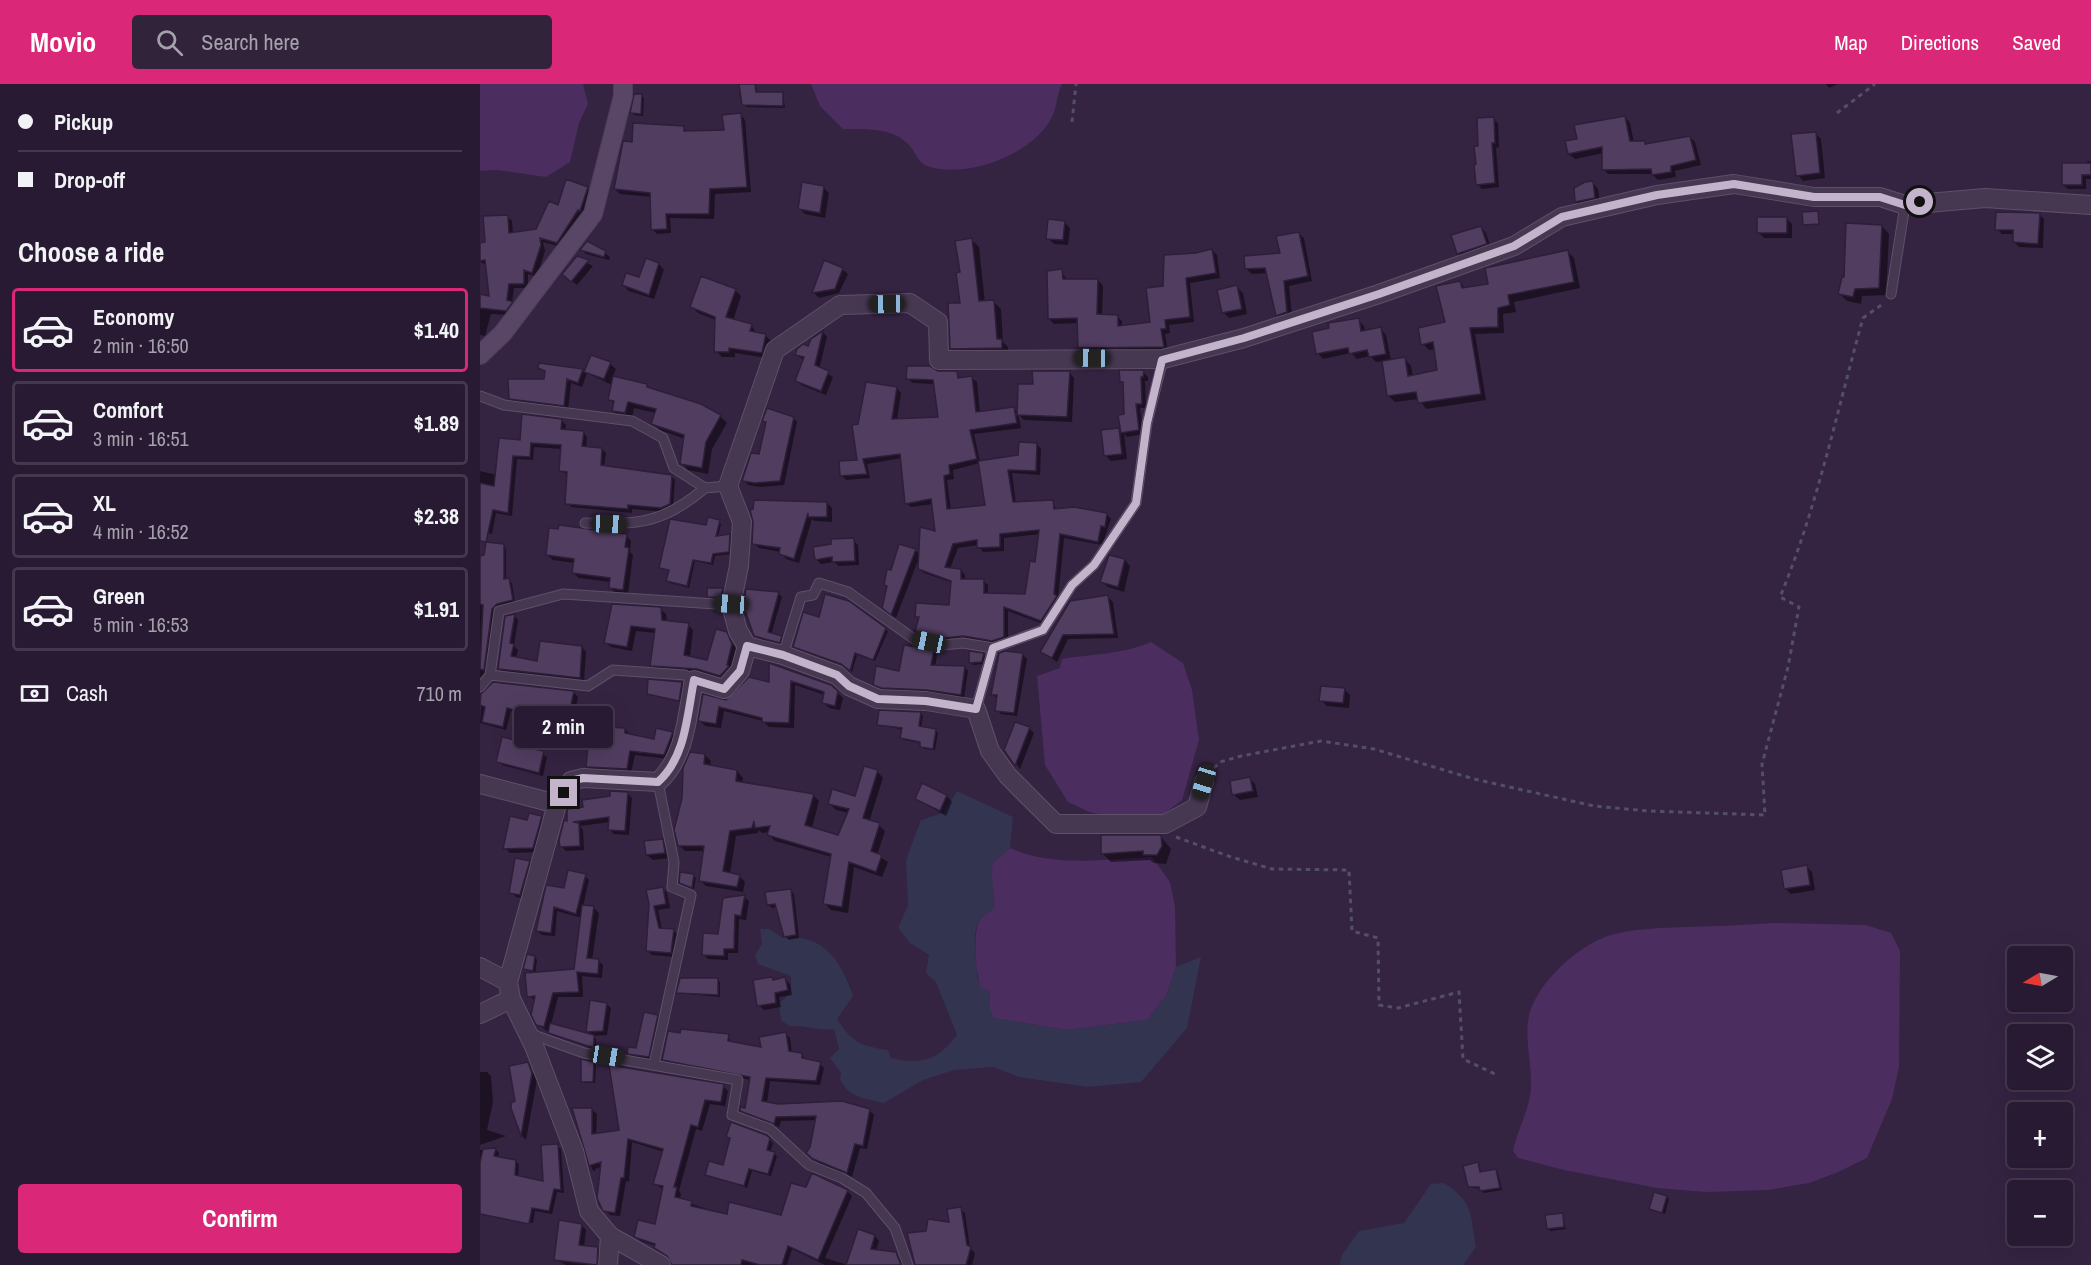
<!DOCTYPE html>
<html lang="en">
<head>
<meta charset="utf-8">
<style>
	body { margin:0; font-family:"Archivo Narrow",sans-serif; background:#30233a; color:#f1f3f6; height:100vh; display:flex; flex-direction:column; font-size:22px; white-space:nowrap }
	* { box-sizing:border-box; margin:0 }
	p { font-size:20px; color:#a5a1ac }
	.icon { flex:none; width:33px; height:33px; fill:none; stroke:currentColor; stroke-width:2; stroke-linecap:round; stroke-linejoin:round }
	.map { position:relative; flex:1; overflow:hidden }
	.sheet { display:flex; flex-direction:column; background:#281a32; width:480px }
	.sheet>* { flex:none }
	.guide { display:grid; align-content:center; height:132px; padding:0 18px; background:#281a32 }
	.needle { width:39px; rotate:260deg }
	.controls { position:absolute; left:1527px; top:862px; display:grid; gap:12px }
	.controls a { display:grid; place-items:center; width:66px; height:66px; border-radius:6px; background:#281a32; box-shadow:0 6px 24px #0002,0 0 0 2px #44384d; font-size:30px }
	.end { position:absolute; width:27px; height:27px; margin:-14px; border:8px solid #c3b4cc; background:#111; box-shadow:0 0 0 3px #111 }
	.from { border-radius:50% }
	.bubble { position:absolute; height:42px; border-radius:6px; background:#281a32; box-shadow:0 6px 24px #0002,0 0 0 2px #44384d; font-size:20px; font-weight:700; line-height:42px; text-align:center }
	.car { position:absolute; width:18px; height:36px; margin:-18px -9px; border-radius:8px; box-shadow:0 0 4px 2px #0007; background:linear-gradient(#222 24%,#8ab4d8 0 40%,#222 0 76%,#8ab4d8 0 86%,#222 0) }
	.guide b { display:flex; align-items:center; gap:21px; height:57px; font-size:22px }
	.guide b+b { border-top:2px solid #44384d }
	.guide i { width:15px; height:15px; background:#f1f3f6 }
	ul { padding:0; list-style:none }
	li { display:flex; align-items:center; gap:18px; height:84px; margin:0 12px 9px; padding:0 6px; border:3px solid #44384d; border-radius:6px }
	li div { flex:1 }
	li b { display:block; font-size:22px }
	li em { font-style:normal; font-weight:700 }
	li.selected { border-color:#db2777 }
	li>.icon { width:54px; height:54px; stroke-width:1.5 }
	h2 { padding:0 18px; font-size:27px; line-height:72px }
	.pay { display:flex; align-items:center; gap:15px; height:66px; padding:0 18px; font-size:22px }
	.pay p { margin-inline-start:auto }
	.cta { display:flex; gap:12px; margin-top:auto; padding:12px 18px }
	.cta a { flex:1; height:69px; border-radius:6px; background:#db2777; color:#fff; font-size:24px; font-weight:700; line-height:69px; text-align:center }
	header { display:flex; align-items:center; gap:36px; box-sizing:border-box; height:84px; padding:0 30px; background:#db2777; color:#fff }
	header strong { font-size:28px }
	nav { display:flex; gap:33px; margin-inline-start:auto; font-size:21px }
	.search { width:420px; height:54px; background:#30233a; display:flex; align-items:center; gap:15px; box-sizing:border-box; padding:0 21px; border-radius:6px; color:#a5a1ac; font-size:22px }
	main { display:flex; flex:1; min-height:0 }
	.map>svg:first-child { display:block }
	.green { fill:#323450 }
	.water { fill:#4b2d60 }
	.shadow { fill:#0007; fill-rule:evenodd }
	.building { fill:#513d60; stroke:#2e1e39; stroke-width:1.5; fill-rule:evenodd }
	.lines { fill:none; stroke-linecap:round; stroke-linejoin:round }
	.lane-casing { stroke:#5f5069; stroke-width:11 }
	.street-casing { stroke:#5f5069; stroke-width:20 }
	.secondary-casing { stroke:#4d3e58; stroke-width:20 }
	.path { stroke:#534f6b; stroke-width:3; stroke-dasharray:4.5 4.5; stroke-linecap:butt }
	.lane { stroke:#473852; stroke-width:9 }
	.street { stroke:#473852; stroke-width:18 }
	.secondary { stroke:#594565; stroke-width:18 }
	.route { stroke:#c3b4cc; stroke-width:8 }
</style>
</head>
<body>
<header>
<strong>Movio</strong>
<div class="search"><svg class="icon" aria-label="search" viewBox="0 0 24 24"><circle cx="10" cy="10" r="6"/><path d="M15 15l6 6"/></svg>Search here</div>
<nav><a>Map</a><a>Directions</a><a>Saved</a></nav>
</header>
<main>
<section class="sheet">
<div class="guide">
<b><i class="from"></i>Pickup</b>
<b><i></i>Drop-off</b>
</div>
<h2>Choose a ride</h2>
<ul>
<li class="selected"><svg class="icon" aria-label="car" viewBox="0 0 24 24"><path d="M5 17H2v-5l4-1 3-4h7l3 4 3 1v5h-3M9 17h6M6 11h13"/><circle cx="7" cy="17" r="2"/><circle cx="17" cy="17" r="2"/></svg><div><b>Economy</b><p>2 min · 16:50</p></div><em>$1.40</em></li>
<li><svg class="icon" aria-label="car" viewBox="0 0 24 24"><path d="M5 17H2v-5l4-1 3-4h7l3 4 3 1v5h-3M9 17h6M6 11h13"/><circle cx="7" cy="17" r="2"/><circle cx="17" cy="17" r="2"/></svg><div><b>Comfort</b><p>3 min · 16:51</p></div><em>$1.89</em></li>
<li><svg class="icon" aria-label="car" viewBox="0 0 24 24"><path d="M5 17H2v-5l4-1 3-4h7l3 4 3 1v5h-3M9 17h6M6 11h13"/><circle cx="7" cy="17" r="2"/><circle cx="17" cy="17" r="2"/></svg><div><b>XL</b><p>4 min · 16:52</p></div><em>$2.38</em></li>
<li><svg class="icon" aria-label="car" viewBox="0 0 24 24"><path d="M5 17H2v-5l4-1 3-4h7l3 4 3 1v5h-3M9 17h6M6 11h13"/><circle cx="7" cy="17" r="2"/><circle cx="17" cy="17" r="2"/></svg><div><b>Green</b><p>5 min · 16:53</p></div><em>$1.91</em></li>
</ul>
<div class="pay"><svg class="icon" aria-label="cash" viewBox="0 0 24 24"><path d="M3 7h18v10H3z"/><circle cx="12" cy="12" r="2"/></svg>Cash<p>710 m</p></div>
<div class="cta"><a>Confirm</a></div>
</section>
<div class="map">
<svg width="1611" height="1181" viewBox="0 0 1611 1181">
	<rect width="100%" height="100%" fill="#352342"/>
	<!-- green -->
	<path class="green" d="M477,707l56,26 -3,31 -17,15 1,45c-4,3 -11,8 -14,12 -10,14 -2,41 -3,58l13,13 -1,16 6,11 72,12 80,-10 19,-24 10,-29 25,-10 -14,71 -46,54 -53,5 -69,-10 -26,-10 -39,3 -31,10 -39,23c-19,-4 -36,-6 -44,-24l1,-6 -11,-15 9,-9 -5,-20c-17,2 -29,-4 -45,-3l-8,-6 -2,-17 12,-10v-17l-33,-12 -3,-9 7,-11 -2,-15h9l14,9c41,-5 58,23 70,58l-16,23c15,23 23,27 51,31l3,8c31,7 47,2 66,-23l-21,-53 -10,-9 3,-18 -19,-12 -12,-15 10,-23 -2,-45 15,-40 22,-7z
		M964,1099c30,19 26,31 32,64l-13,18h-124l3,-10 17,-24 45,-8 27,-39z"/>
	<!-- water -->
	<path class="water" d="M0,0h103l5,20 -9,19 -9,39 -24,15 -49,-7 -17,1z
		M331,0h251c-5,10 -5,21 -9,31 -18,39 -83,63 -123,52 -12,-3 -14,-15 -22,-23 -16,-17 -43,-15 -65,-15l-23,-23z
		M671,558l32,21 9,27 7,50 -17,60 -22,17 -36,2 -35,-7 -21,-10 -23,-37 -8,-89 23,-8 2,-9c29,-5 63,-5 89,-17z
		M530,764c44,20 96,11 142,9l18,25 5,25 1,60 -10,29 -19,24 -80,10 -73,-12 -5,-11 1,-16 -9,-3c-5,-12 -9,-57 -1,-68 3,-4 10,-9 14,-12 1,-17 -4,-28 -1,-45z
		M1295,839l91,2 25,8 9,18 -1,116 -7,32 -25,59 -31,15 -27,10 -41,7 -62,2 -49,-4 -93,-18 -46,-12 -5,-7c4,-21 18,-44 18,-66 1,-26 -10,-56 2,-81 13,-29 51,-63 82,-70 24,-6 48,-6 73,-7 29,-1 58,-2 87,-4z"/>
	<!-- shadow -->
	<path class="shadow" d="M261,0h15l1,9 26,1 2,14 -39,-1z
		M1346,0h12l-9,4z
		M161,12l3,2 -1,18 -9,-1 -2,-2z
		M260,30l5,6 6,72 -36,2 -1,25 -44,-1 1,15 -14,1 -5,-5v-32l-32,-3 -5,-5 68,-61 5,4h38z
		M1145,33l5,6 4,20 13,2 43,-8 5,5 6,23 -26,6 1,6 -18,3 -6,-6h-44l-5,-5 1,-16 -29,6 -6,-5 10,-14z
		M1013,35l5,4 1,24 -3,1 3,39 -17,2 -5,-5 3,-37z
		M1335,49l6,6 4,39 -22,3 -5,-6z
		M1607,77h4v18h-5v10h-18l-5,-4 25,-20z
		M1113,99l5,6 2,14 -18,4 -6,-5 -1,-13z
		M107,104l5,5 -7,22 -23,32 -19,-5 2,9 -8,26 -9,-3v14h-14l-2,15 4,5 -5,7 -20,-1 -6,22 -5,-1v-39l10,2 -3,-33 -7,-3v-17l7,-1 20,-28 5,5 1,13 24,-3 21,-24z
		M344,104l5,5 -4,25 -20,-4 -6,-6z
		M1559,130l5,5 -1,29 -24,-1 -5,-5 1,-8h-13l-5,-5z
		M1306,134l6,6v14h-28l-6,-6z
		M584,138l6,6 -2,17 -14,-1 -6,-6z
		M1402,142l7,8 -3,61 -24,1 -1,8 -14,-3 -7,-7z
		M1001,143l5,6 5,16 -27,10 -6,-5z
		M818,149l6,5 8,43 -23,5 3,31 -10,3 -5,-5 -9,-42 -16,1 -6,-5 36,-15z
		M492,156l7,7 6,56 9,-1 7,7 2,33 5,5 1,8h-51l-7,-7 11,-44v-31z
		M102,166l23,3 5,4 -1,3 -23,-6z
		M732,166l5,5 3,23 -30,5 4,39 -25,3 1,8 -5,1 3,18 -83,1 -5,-6 -1,-24 -25,1 -5,-5 12,-48 6,9h31l5,6 -1,29 15,1 5,5v6l30,-3 12,-36 32,-33z
		M1087,167l7,7 6,30 -66,14 2,10 -13,2 1,19 -29,1 11,66 -60,9 -7,-10 -24,3 -6,-6 -5,-35 -8,1 -6,-6 -13,3 -6,-6 -28,6 -5,-6 40,-33 6,6 1,6 16,-3 5,6 5,26 14,-2 6,7 2,11 26,-6 -3,-22 -7,1 -6,-6 24,-21 12,-41 7,7 24,-4z
		M97,174l16,8 -16,19 -9,-7z
		M179,180l5,6 -10,29 -25,-8 -6,-6 17,-6z
		M362,185l6,5 -9,19 -20,5 -6,-6z
		M757,203l6,6 4,21 -18,4 -6,-6z
		M255,206l6,6 -8,25 18,4 6,9 8,1 6,6 -3,17 -33,-5v4h-13l-6,-6v-31l-18,-7 -6,-6z
		M343,248l4,5 -8,32 14,8 -7,18 -25,-10 -4,-5 7,-20 -7,-5 12,-8 3,-7z
		M112,273l18,7 6,5 -4,9 35,7 4,5 69,26 7,7 -15,26 -4,25 -20,-4 -6,-7 3,-24 -25,-9 -7,-7 3,-10 -22,-5 -2,11 -12,-1 -7,-7 2,-6 -6,-6 3,-14 -25,-12 -5,14 -11,-4 -3,27 -53,-7 -5,-5 36,-18 1,-7 -8,-5 43,2 3,3z
		M589,288l5,6 -2,44 -48,-2 -6,-6 3,14 -47,6 6,28 40,-6 17,-12 4,5 -1,26 -28,-2 4,31 36,-2 5,8 49,4 5,5 -9,26 -38,-7 -6,61 -12,26 -38,-14v30l-10,4 -49,-3 -28,-6 -4,-5 3,-11 -3,-4 34,-9 2,-24 -29,-10 -5,-5v-10l-23,60 -8,-6v-24l-3,-3 8,-14 7,-25 16,5 4,4 17,-22 -4,-29 -22,3 -5,-4 -4,-45 -35,6 3,14 -24,2 -4,-4 17,-15 1,-35 37,-38 4,5 -4,27 43,-1 -5,-35 -22,-1 -5,-4 30,-6h18l5,6 11,-1 5,4 3,31 33,-5 5,5 17,-27zM500,379l6,44 -35,3 -4,-30 7,-1 -1,-9zM560,450l-4,29 -9,33 -39,-1v-10l-5,-4 -18,-1v-5l-4,-5 -11,-1 8,-21 20,-3 5,7 21,-1v-13z
		M663,288l5,5v4h-3l1,27h-6l3,26 -16,3 -3,-3 3,25 -16,2 -6,-6 14,-25 4,4 -3,-18h5v-31l-4,-3z
		M313,334l4,4 -13,63 -23,2 -13,-2 -4,-5 16,-25 7,-31 -3,-3z
		M81,336l5,5 -1,6 18,1 4,5 -1,11 16,1 4,4 -2,14 67,9 4,4 -2,28 -7,4 -34,-3v4l-61,-6 -4,-4 2,-28 -9,-4 2,-22 -28,-2 -1,13 -16,-1 -5,57 -16,-3 -4,21 -12,-3v-60l17,4 24,-34z
		M347,419l5,5v14l-17,-1 -3,-2 -13,44 -13,-4 -5,-7 -22,-4 -6,-5 2,-21z
		M239,438l2,2 -3,13 14,1 -1,16 -16,2 -2,9 -18,-4 -6,27 -19,-5 -2,-2 2,-10 -9,-4 46,-40z
		M80,447l66,4 5,6 -1,11 3,3 -5,39 -12,-1 -6,-5 1,-6 -32,-4 -6,-5 2,-10 -22,-3 -6,-5z
		M373,456l5,5 1,20 -20,1 -5,-4 -13,2 -5,-5z
		M23,462l3,3v31l6,3 3,20 -15,4 -14,68 -6,10v-128z
		M630,472l15,4 5,6 -6,26 -16,-5 -6,-5z
		M242,506l3,2 -2,7 -15,-3z
		M298,509l4,4 -11,38 10,3 4,4 -1,4 -24,-6 -4,-5z
		M628,513l5,5 5,36 -50,1 -11,23 -15,-10z
		M133,522l47,3 6,5 1,8 21,3 5,5 -3,27 18,5 18,-28 11,16 -11,31 -69,-10 -5,-6 4,-32 -20,-2 -4,20 -21,-4 -6,-5z
		M34,531l4,5 -4,26 4,4 -2,8 22,4 44,-15 4,5 -2,30 -80,-9 -5,-4z
		M340,534l65,11 3,2 -13,30 -18,-6 -5,17 -7,-6 -48,-17 -3,-3z
		M453,567l4,4 -2,12h30l3,4 -4,27 -78,-7 -11,-7 25,-11z
		M490,569l14,2 2,2 -2,7 -11,1z
		M543,571l4,4 -10,57 -16,-2 -4,-4 1,-11 -6,-5z
		M291,581l59,21 13,12 -3,12 -11,-2 -5,-5 1,-8 -30,-10 -1,43 -25,-1 -6,-6 -39,-10 -3,17 -16,-2 -5,-6 4,-24 23,6 43,-18z
		M202,599l2,2 -3,17 -33,-9z
		M864,605l6,6 -1,13 -22,-2 -6,-6z
		M94,609l4,4 -6,26 -8,-2 -1,4 -52,-14 -5,19 -26,-7 2,-29z
		M440,630l3,2 -2,12 17,4 -3,18 -11,-1 -2,-6 -18,-3 -2,-2 1,-8 -24,-6z
		M549,644l5,5 -14,36 -14,-19z
		M145,645l5,5 25,7 17,-8 5,5 -8,21 -34,-4 -4,18 -39,-2 -4,-5z
		M43,660l24,13 -4,19 -41,-11 -4,-4z
		M225,671l6,6 -1,6 27,4 6,7 -1,5 71,12 6,6 -7,27 27,9 10,-24 -13,-3 -6,-6 26,-7 21,-26 6,7 -14,44 10,3 6,6 -8,24 11,7 -6,15 -28,-10 -6,46 -17,-3 -6,-6 7,-47 -57,-16 -6,-6v-3l-7,1 -3,-3 -1,3 -22,3 -6,38 9,2 6,6 -2,10 -37,-6 -6,-6 5,-29h-20l-6,-6z
		M769,694l6,6 3,13 -18,3 -6,-5z
		M443,701l24,11 5,6 -6,14 -29,-17z
		M147,709l5,5 -3,37 -15,-1 -5,-5 1,-7 -30,4 3,4 1,20 -18,1 -5,-5 8,-23 16,-15z
		M61,733l5,5 -8,30 -28,1 -5,-5 24,-26z
		M681,753l10,12 -5,15 -12,-1 -4,-3 -39,2 -9,-9z
		M182,757l6,6 2,11 -17,2 -6,-5z
		M49,778l5,5 -9,32 -9,-2 -5,-5z
		M1327,783l5,5 3,18 -24,4 -5,-5z
		M105,792l4,4 -6,26 11,2 5,5 -7,47h6l5,5 -1,13 -20,-2 1,21h-25l-7,28 41,11 -5,-5 19,-27 5,4 -4,27 -14,1 3,3v10l-44,-14 -14,-11 -2,-23 -7,-5 5,-23 -9,-4 10,-12 2,3 -2,14 40,-3 7,-53 -25,-7 -2,25 -13,-1 -5,-4 28,-41z
		M213,792l3,2 -2,11 -13,-7z
		M183,805l4,4 3,15 -12,2 4,20 12,1 4,4 -3,22 -23,-2 -4,-4 2,-47z
		M310,806l4,4 5,44 -10,2 -4,-4 -8,-29 -5,1 -4,-4z
		M264,813l5,4 -3,19 -7,-1 -1,34h-10v7l-20,-1 -5,-5z
		M305,895l5,5 2,11 -13,2 2,10 -17,3 -5,-5 15,-24z
		M238,896l2,2v15l-42,-4z
		M177,932l5,5 -9,41 -19,-4 -5,-5 9,-4z
		M305,949l5,5 2,15 10,1 4,7 14,3 4,4 -4,17 -50,-4 -3,22 102,7 5,5 -7,34 -7,-1 -8,29 -33,-14 -11,-10 4,-5 5,-28 -36,1 -2,6 -33,-12 -5,-5h5l5,-30 -83,-16 -5,-5 65,-23 4,7 31,6z
		M113,979l3,2 -1,18h-10l-3,-2z
		M48,980l9,16 -11,60 -4,-4 -9,-28 4,-6z
		M0,988h7l4,4 2,26 -6,28 19,6 -26,9z
		M243,1002l5,5 -3,15 -15,-2 -8,27 -6,-2 -17,62 2,3 -1,6 48,16h54l25,-27 40,2 5,5 -27,62 23,7 27,-29 4,5 -3,10 20,2 7,12h-78l-33,-16 -5,16h-110l-21,-19 -15,-5 -5,-5 20,-11 8,-35 -9,-6 9,-32 -32,-10 -3,40 -3,-1 -6,35 -10,-1 -9,-10 1,-38 -7,2v3l-3,-3 -18,-60 18,1 5,4 -1,21 25,-4z
		M286,1052l7,7 -3,9 7,4 -6,20 -19,-5 -5,17 -40,-14 17,-7 7,-27 -3,-3z
		M78,1062l3,3 3,44 -7,-1 -5,22 -17,-3 -2,12 -33,-6v2l-20,-32v-37l15,-1 4,4 -1,5 18,3 3,4 -1,12 27,6z
		M997,1080l5,9 13,-3 3,3 4,17 -18,3 -3,-4 -11,-2z
		M1187,1113l2,2 -4,15 -14,-5z
		M480,1125l5,4 5,35 5,5 -3,12h-57l12,-33 24,-8z
		M1082,1131l4,14 -16,2 -2,-3z
		M101,1141l5,5 -2,17 13,1 6,5v12h-37l-11,-6z"/>
	<!-- building -->
	<path class="building" d="M259,0h16l1,8h27v14l-41,-1z
		M154,10h8l-1,20 -11,-1z
		M261,29l6,74 -37,2 -1,25h-43l1,15 -16,1 -1,-37 -36,-4 9,-48 9,1 1,-19 51,3v5l40,-1 -2,-15z
		M1145,32l5,25h15v3l45,-8 6,24 -25,6v6l-19,3 -1,-6 -49,1v-23l-34,7 -3,-13 12,-2 -3,-14z
		M1014,33l1,26h-3l3,40 -19,2 -2,-20 2,-1 -2,-18h4l-1,-28z
		M1336,48l4,41 -24,3 -5,-42z
		M1582,79h29v12h-9v10h-20z
		M86,95l22,8 -8,24 -2,-1 -21,33 -17,-5 1,7 -9,28 -8,-3v14h-15l-2,16 6,2 -7,9 -26,-3v-14l9,2 -4,-36 -5,1v-18l5,-1 -2,-26 25,-1 1,18 27,-4 13,-28 9,4z
		M1113,97l2,17 -20,4 -1,-14 11,-6z
		M322,98l22,4 -4,27 -22,-4z
		M1338,127l1,13 -16,1 -1,-13z
		M1516,128l44,1 -2,31 -25,-2v-12h-18z
		M1277,133h30v16h-30z
		M568,135l17,2 -2,19 -17,-1z
		M1366,139l36,2 -3,63 -24,1 -2,8 -15,-3 4,-17h2z
		M1001,142l6,18 -30,10 -6,-19z
		M819,148l9,44 -24,5 3,31 -11,4 -11,-48 -20,1 -1,-13 36,-3 -4,-17z
		M492,154l7,63 15,-1 3,39h5v9l-52,1 -2,-46h12l-4,-30 4,-1 -5,-31z
		M107,157l19,10 -2,6 -24,-7z
		M732,165l4,24 -30,5 4,39 -25,3 1,9h-5l3,18 -86,1 -1,-30 -29,1 -1,-48 15,-2 1,10h35l-1,35 21,1v11l32,-4 -4,-34 17,-2 1,-31 32,-2z
		M1088,166l6,32 -66,13 2,10 -12,3v19l-28,1 11,66 -63,9 -2,-11 -29,4 -5,-35 23,-4 3,19 29,-6 -4,-28 -12,3 -3,-17 27,-6 -9,-36 24,-5 2,7 26,-4 -3,-16z
		M97,172l12,4 -18,22 -9,-8z
		M166,174l13,5 -10,32 -27,-10 4,-12 13,4z
		M344,176l19,8 -8,21 -23,4z
		M221,192l35,13 -10,28 26,7 -2,7 16,3 -4,19 -33,-5v4h-15l1,-35 -25,-10z
		M757,201l5,24 -20,4 -5,-23z
		M879,234l2,13 20,-4 5,27 -17,3 -2,-7 -18,4 -1,-6 -32,6 -4,-22 17,-4 -1,-5z
		M343,247l-8,34 14,6 -8,20 -26,-10 9,-24 -9,-2 2,-6 6,-5 5,2 3,-7z
		M111,271l20,7 -7,17 -20,-7z
		M59,279l44,6 -5,14 -11,-4 -3,27 -55,-7 -1,-20h36l1,-8 -7,-3z
		M427,282h23l8,5h19l1,7 14,-2 4,36 38,-5 3,16 -47,7 7,29 -28,6 1,9 -6,2 3,33 38,-4 -7,-44 40,-6 1,-13 18,1 -1,28 -28,-1 5,32 40,-2 1,9 20,-2 33,6 -2,14 -4,-1 -3,16 -38,-8 -6,60 3,2 -16,25 -37,-14v30l-12,4 -28,-5 -21,2 -28,-7 4,-14h-4l1,-14 33,2 2,-24 -33,-12 2,-42 15,4 -4,-32 -26,5 -5,-50 -37,5 4,15 -27,2 -1,-15 18,-1 -5,-35 6,-1 8,-42 31,5 -5,32 46,-2 -5,-37 -27,-1zM559,446l-4,32 -5,-1 -5,33 -41,-1v-14h-23v-10l-16,-2 8,-23 24,-4v8l23,-1v-13z
		M639,286h25l-1,7h-2l1,27h-6l3,26 -18,3 -3,-18 6,-1 -1,-32h-3z
		M552,287h38l-3,46 -50,-2 1,-31h15z
		M133,292l34,8v3l54,17 20,11 -15,27 -4,26 -22,-4 4,-29 -33,-11 5,-15 -28,-7 -3,11 -13,-2 2,-10 -6,-1z
		M287,324l27,9 -14,64 -25,2 -13,-2 9,-28 8,1 7,-32 -4,-1z
		M42,330l40,5 -1,10 23,2 -2,15 20,2 -1,17 71,10 -2,29 -9,4 -33,-3v4l-63,-5 2,-32 -8,-1 2,-26 -30,-2 -1,14 -17,-1 -5,57 -15,-3 -7,32 -6,-1v-58l14,3 5,-48 21,2z
		M639,344l3,26 -18,2 -3,-26z
		M274,416l73,2v15h-19v-4l-14,46 -15,-5 1,-6 -28,-4 1,-22 -3,-12 3,-1z
		M228,433l12,3 -4,16 14,-2 -1,18 -16,2 -2,9 -18,-3 -6,26 -21,-5 3,-11 -10,-2 11,-49 36,6z
		M79,441l68,9 -2,13 4,1 -6,42 -14,-2 1,-10 -38,-5 2,-14 -28,-4 3,-27 9,1z
		M374,454l1,23 -23,1v-5l-17,3 -2,-13 18,-3v-5z
		M6,458l18,2v35l5,-1 4,22 -16,4 -5,5 -8,61 -4,-1 3,-64 -3,-1v-48l4,-1z
		M419,460l17,5 -25,66 -9,-7 5,-22 -3,-1 3,-16 4,1z
		M629,471l16,4 -7,28 -18,-5z
		M227,504h16l-2,10 -14,-1z
		M266,505l33,3 -11,40 14,4 -2,7 -26,-7 -11,-31z
		M345,510l24,7 37,27 -13,32 -18,-7 -5,18 -9,-7 -48,-17 10,-35 16,5z
		M628,511l6,39 -51,1 -11,23 -12,-6 30,-51z
		M132,520l49,3 1,13 27,3 -5,32 23,5 9,-31 11,3 5,12 -5,21 2,1 -9,10 -23,-7 -47,-3 5,-37 -24,-3 -4,21 -23,-4z
		M35,530l-5,29 4,1 -3,12 26,5 3,-20 42,5 -2,32 -82,-9 7,-53z
		M424,561l30,5 -3,15 34,1 -4,29 -35,-5 -45,-2 -8,-3 3,-19 23,5z
		M489,567l15,2 -2,9 -13,1z
		M525,567l18,2 -9,60 -19,-2 2,-16h-6l8,-42z
		M289,579l62,22 7,6 -3,15 -13,-3 2,-11 -33,-11 -2,42 -27,-1v-4l-43,-11 -3,17 -18,-3 5,-27 23,6 23,-23 20,5z
		M168,595l34,3 -3,19 -32,-7z
		M13,598l81,9 -6,29 -8,-2 -1,4 -52,-14 -4,19 -21,-5 3,-15 -5,-2 1,-11z
		M841,602l24,2 -2,15 -24,-2z
		M399,626l42,2 -2,14 17,3 -3,20 -13,-2v-5l-20,-4 2,-10 -25,-3z
		M535,638l15,5 -15,39 -11,-16z
		M126,643l19,1v5l29,6 2,-11 17,4 -9,23 -34,-4 -3,18 -41,-2 2,-24 -2,-13z
		M22,653l22,5 -1,5 21,4 -5,22 -43,-11z
		M210,668l15,2 -1,10 33,6 -1,11 78,13 -9,31 33,10 11,-26 -21,-5 4,-15 23,7 9,-30 14,4 -15,48 17,5 -9,28 11,4 -6,17 -27,-10 -7,45 -19,-3 8,-50 -64,-19 3,-9 -15,2 -1,-7 -2,7 -22,3 -7,40 17,4 -3,12 -38,-6 5,-35h-26l-4,-16 8,-32 1,-30z
		M770,693l3,14 -21,4 -2,-14z
		M442,699l25,12 -7,16 -25,-12z
		M130,707l18,1 -3,39 -17,-1 1,-13 -36,5 6,1 1,23 -20,1 -1,-7 5,-20 3,1v-12l16,-2 -1,-7 28,-4z
		M49,729l13,3 -9,32 -30,1 7,-33 17,4z
		M621,751h60l1,11 -5,9h-14v-4l-42,3z
		M183,755l2,14 -19,2 -2,-14z
		M35,774l15,3 -10,34 -11,-2z
		M1327,781l3,20 -26,4 -3,-19z
		M88,786l18,4 -10,40 -22,-7 -3,26 -15,-2 10,-46 18,3z
		M200,788l14,2 -2,14 -13,-5z
		M183,803l3,17 -12,2 5,22 15,1 -3,24 -25,-2 3,-47 -3,-14z
		M311,805l5,46 -12,2 -9,-33 -8,1 -2,-13z
		M265,811l-4,21 -6,-1 -1,34h-10v7l-22,-1 1,-22 15,1 5,-36z
		M102,821l12,1 -7,52 12,1 -1,15 -21,-2 2,20 -26,1 -9,34 -8,-2 -5,-10 4,-19 -8,1 -2,-24 49,-4z
		M47,870l8,2 -2,15 -10,-2z
		M292,893l1,3 12,-3 3,13 -13,3 1,10 -19,3 -4,-26z
		M200,894h38v17l-42,-2z
		M110,916l17,3 -4,28 -17,1z
		M164,928l14,3 -9,42 -22,-3 1,-7 8,1z
		M70,939l44,12v13l-46,-15z
		M201,945l48,5 -1,7 33,6 -2,-10 27,-5 3,19 13,2v5l19,4 -5,19 -50,-3 -4,23 16,3 64,-3 28,8 -7,37 -8,-2 -8,29 -34,-14 -7,-6 4,-6 6,-31 -40,1 -2,7 -34,-13v-4l5,1 5,-31 -88,-17 6,-29 12,2z
		M101,975l13,3 -1,20h-12z
		M48,978l4,11 -11,63 -10,-28v-5l4,-2 -6,-35z
		M129,981l115,19 -3,18 -16,-2 -7,27 -7,-2 -17,62h3l-2,10 17,4 -1,5 36,8 2,-12 52,13 10,-32 15,4 6,-14 36,17 -30,70 -30,-14 -6,19h-22l-18,-5 -1,5h-69l-5,-9 -13,-8 1,-4 -21,-7 4,-17 17,4 8,-38 -10,-2 10,-35 -35,-10 -4,39h-3l-6,35 -12,-2 -6,-13 4,-36 -10,3 -1,4 -18,-61h20v26l27,-4z
		M251,1038l35,13 4,3 -3,12 8,2 -7,22 -19,-5 -5,17 -39,-11 4,-14 14,4 7,-27 -4,-1z
		M78,1060l3,46 -7,-1 -5,22 -17,-3 -3,16 -49,-10v-52l3,-13 13,-1 -2,8 22,4 -1,15 28,6 -2,-36z
		M998,1078l2,10 16,-3 4,19 -20,3 -1,-4h-11l-5,-21z
		M1174,1108l13,4 -5,17 -13,-4z
		M481,1123l6,38 4,2 -5,18h-51l-8,-32 19,-2 2,-12 21,3 -2,-13z
		M1083,1129l1,14 -17,2 -2,-14z
		M79,1136l23,4 -3,21 19,2 -1,18 -43,-5z
		M378,1145l17,6 -4,14 25,3 5,13h-55z"/>
	<g class="lines">
		<!-- lane casing -->
		<g class="lane-casing">
			<path id="lane" d="M1411,210l14,-89
				M0,312l24,9 128,16 31,17 11,30 31,20 23,-2
				M105,439c54,2 79,0 120,-35
				M303,571l18,-58 12,-2 6,-12 29,9 66,47 29,6 20,-2 30,5
				M10,591l9,-64 64,-17 168,11
				M0,603l10,-12 98,11 25,-16 72,5 9,5
				M496,625l17,-61 50,-18 29,-45 22,-20 42,-62 11,-80 16,-64
				M48,949l56,20 154,27 -6,35 38,14 39,36 33,13 24,15 29,35 13,37
				M174,980l37,-169 -19,-8 2,-25 -16,-80"/>
		</g>
		<!-- street casing -->
		<g class="street-casing">
			<path id="street" d="M267,562l-9,-15 -7,-26 8,-39 3,-44 -14,-36 47,-136 65,-45 70,-2 28,19 1,38 224,-1 81,-21 135,-44 135,-48 48,-29 95,-22 77,-11 80,13h66l25,8 80,-7 106,7
				M0,700l77,20 -49,178 3,17 23,47 40,105 15,60 21,25 51,29
				M77,720l14,-23 12,-3 75,4c28,-25 29,-67 36,-102l30,9 16,-18 7,-25 36,9 54,20 12,11 29,13 48,2 50,8 14,42 18,25 48,48h109l32,-17 7,-25
				M0,883l28,15
				M0,930l31,-15
				M128,1181l2,-29"/>
		</g>
		<!-- secondary casing -->
		<g class="secondary-casing">
			<path id="secondary" d="M0,271l23,-22 90,-119 30,-118v-12"/>
		</g>
		<!-- path -->
		<path class="path" d="M1357,29l38,-29
			M592,38l4,-38
			M734,684l6,-6 21,-6 80,-15 53,8 100,30 120,27 54,5 117,4 -3,-51 26,-97 11,-60 -19,-10c37,-89 57,-186 83,-279l21,-15
			M696,753l55,20 41,12 77,1 3,61 26,7 1,67 19,3 61,-16 4,67 32,15"/>
		<!-- lane -->
		<use href="#lane" class="lane"/>
		<!-- street -->
		<use href="#street" class="street"/>
		<!-- secondary -->
		<use href="#secondary" class="secondary"/>
	</g>
	<g class="lines">
		<!-- route -->
		<path class="route" d="M84,709l7,-12 12,-3 75,4c28,-25 29,-67 36,-102l30,9 16,-18 7,-25 36,9 54,20 12,11 29,13 48,2 50,8 17,-61 50,-18 29,-45 22,-20 42,-62 11,-80 15,-63 82,-22 135,-44 135,-48 48,-29 95,-22 77,-11 80,13h66l25,8 15,-3"/>
	</g>
</svg>
<div class="controls">
<a><svg class="needle" viewBox="-14 -14 28 28"><path d="M0-13l5 13h-10z" fill="#e53935"/><path d="M0 13l5-13h-10z" fill="#a5a1ac"/></svg></a>
<a><svg class="icon" aria-label="layers" viewBox="0 0 24 24"><path d="M12 4l9 5-9 5-9-5zM3 14l9 5 9-5"/></svg></a>
<a>+</a>
<a>−</a>
</div>
<i class="end from" style="left:1440px;top:118px"></i>
<i class="end" style="left:84px;top:709px"></i>
<div class="bubble" style="left:34px;top:622px;width:99px">2 min</div>
<i class="car" style="left:407px;top:220px;rotate:269deg"></i>
<i class="car" style="left:612px;top:274px;rotate:271deg"></i>
<i class="car" style="left:129px;top:440px;rotate:92deg"></i>
<i class="car" style="left:251px;top:520px;rotate:274deg"></i>
<i class="car" style="left:449px;top:558px;rotate:282deg"></i>
<i class="car" style="left:724px;top:698px;rotate:197deg"></i>
<i class="car" style="left:127px;top:972px;rotate:99deg"></i>
</div>
</main>
</body>
</html>
